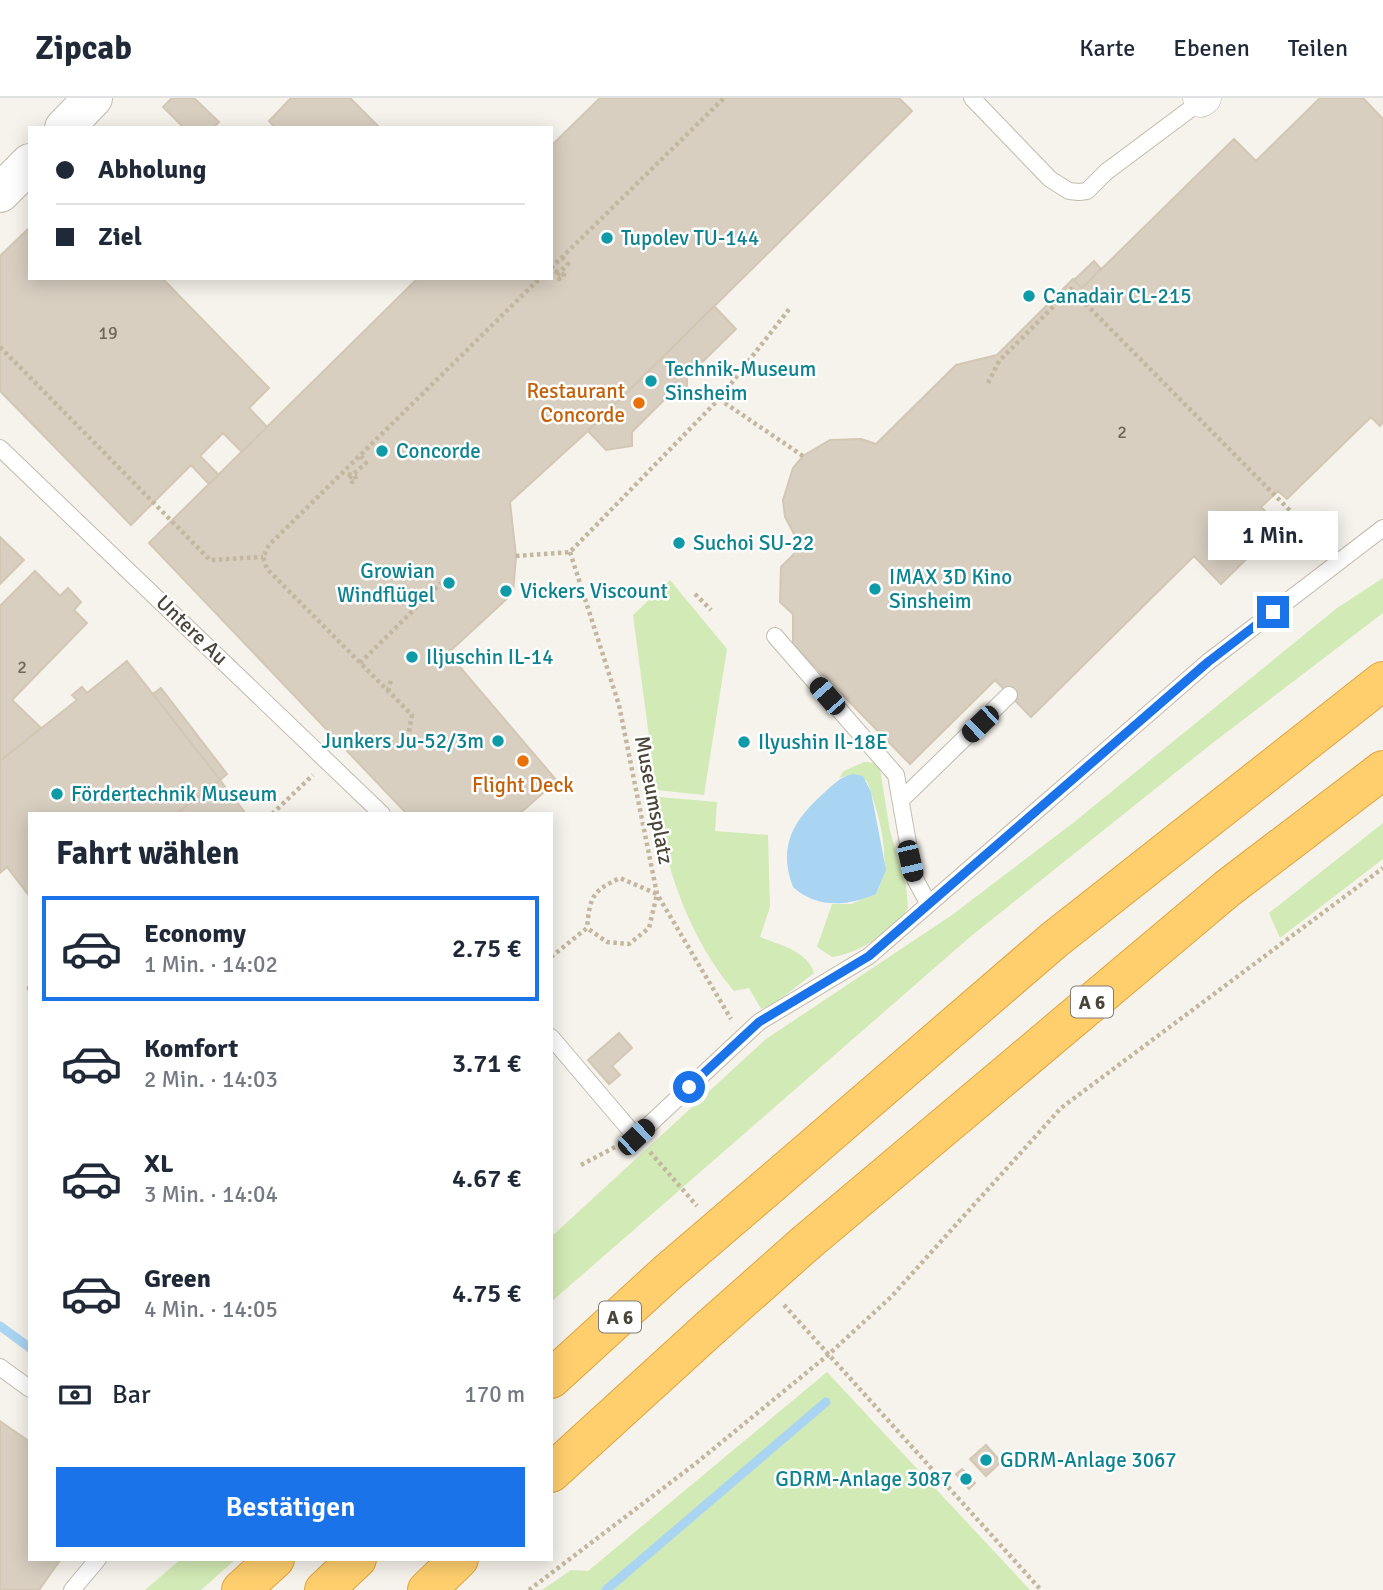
<!DOCTYPE html>
<html lang="de">
<head>
<meta charset="utf-8">
<style>
	body { margin:0; font-family:Signika,sans-serif; background:#f2f2f3; color:#1f2937; height:100vh; display:flex; flex-direction:column; font-size:26px; white-space:nowrap }
	* { box-sizing:border-box; margin:0 }
	p { font-size:23px; color:#747a83 }
	.icon { flex:none; width:38px; height:38px; fill:none; stroke:currentColor; stroke-width:2; stroke-linecap:round; stroke-linejoin:round }
	.map { position:relative; flex:1; overflow:hidden }
	.details { position:absolute; left:28px; top:714px; width:525px; height:749px; display:flex; flex-direction:column; background:#fff; border-radius:0px; box-shadow:0 4px 18px #0003 }
	.details>* { flex:none }
	.banner { position:absolute; left:28px; top:28px; width:525px; height:154px; border-radius:0px; box-shadow:0 4px 18px #0003; display:grid; align-content:center; height:154px; padding:0 28px; background:#fff }
	.end { position:absolute; width:32px; height:32px; margin:-16px; border:9px solid #1a73e8; background:#fff; box-shadow:0 0 0 4px #fff }
	.from { border-radius:50% }
	.bubble { position:absolute; height:49px; border-radius:0px; background:#fff; box-shadow:0 4px 18px #0003; font-size:23px; font-weight:600; line-height:49px; text-align:center }
	.car { position:absolute; width:21px; height:42px; margin:-21px -10px; border-radius:9px; box-shadow:0 0 5px 2px #0007; background:linear-gradient(#222 24%,#8ab4d8 0 40%,#222 0 76%,#8ab4d8 0 86%,#222 0) }
	.banner b { display:flex; align-items:center; gap:24px; height:66px; font-size:26px }
	.banner b+b { border-top:2px solid #e0e1e3 }
	.banner i { width:18px; height:18px; background:#1f2937 }
	ul { padding:0; list-style:none }
	li { display:flex; align-items:center; gap:21px; height:105px; margin:0 14px 10px; padding:0 14px; border:4px solid transparent; border-radius:0px }
	li div { flex:1 }
	li b { display:block; font-size:26px }
	li em { font-style:normal; font-weight:600 }
	li.active { border-color:#1a73e8 }
	li>.icon { width:63px; height:63px; stroke-width:1.5 }
	h2 { padding:0 28px; font-size:32px; line-height:84px }
	.pay { display:flex; align-items:center; gap:18px; height:77px; padding:0 28px; font-size:26px }
	.pay p { margin-inline-start:auto }
	.button { display:flex; gap:14px; margin-top:auto; padding:14px 28px }
	.button a { flex:1; height:80px; border-radius:0px; background:#1a73e8; color:#fff; font-size:28px; font-weight:600; line-height:80px; text-align:center }
	header { display:flex; align-items:center; gap:42px; box-sizing:border-box; height:98px; padding:0 35px; background:#fff; border-bottom:2px solid #e0e1e3 }
	header strong { font-size:33px }
	nav { display:flex; gap:38px; margin-inline-start:auto; font-size:24px }
	.map>svg:first-child { display:block }
	.green { fill:#d2eab5 }
	.water { fill:#a9d4f2 }
	.lines { fill:none; stroke-linecap:round; stroke-linejoin:round }
	.stream { stroke:#a9d4f2; stroke-width:9 }
	.building { fill:#d8cfc1; stroke:#d3c7b4; stroke-width:2 }
	.service-casing { stroke:#c2bbae; stroke-width:18 }
	.minor-casing { stroke:#c2bbae; stroke-width:33 }
	.tertiary-casing { stroke:#c2bbae; stroke-width:40 }
	.motorway-casing { stroke:#e0a43c; stroke-width:40 }
	.path { stroke:#c4b79f; stroke-width:4.5; stroke-dasharray:3.5 3.5; stroke-linecap:butt }
	.service { stroke:#fff; stroke-width:16 }
	.minor { stroke:#fff; stroke-width:32 }
	.tertiary { stroke:#fff; stroke-width:38 }
	.motorway { stroke:#ffcf6e; stroke-width:38 }
	.motorway-bridge-casing { stroke:#e0a43c; stroke-width:40; stroke-linecap:butt }
	.path-bridge { stroke:#c4b79f; stroke-width:4.5; stroke-dasharray:3.5 3.5; stroke-linecap:butt }
	.motorway-bridge { stroke:#ffcf6e; stroke-width:38 }
	.route { stroke:#1a73e8; stroke-width:9 }
	.culture-dot { fill:#0f9aa8; stroke:#fff; stroke-width:2.5 }
	.food-dot { fill:#e8710a; stroke:#fff; stroke-width:2.5 }
	.labels { text-anchor:middle; stroke-width:5; stroke-linejoin:round; paint-order:stroke }
	.number-label { font-size:18px; fill:#6e675b }
	.shield { fill:#fff; stroke:#817c74; stroke-width:2 }
	.shield-label { font-size:19px; font-weight:bold; fill:#4b4439 }
	.culture-label { font-size:21px; fill:#0d838f; stroke:#fff; text-anchor:start }
	.food-label { font-size:21px; fill:#c56008; stroke:#fff; text-anchor:end }
	.street-label { font-size:21px; fill:#4b4439; stroke:#fff }
</style>
</head>
<body>
<header>
<strong>Zipcab</strong>
<nav><a>Karte</a><a>Ebenen</a><a>Teilen</a></nav>
</header>
<div class="map">
<svg width="1383" height="1492" viewBox="0 0 1383 1492">
	<rect width="100%" height="100%" fill="#f6f3ec"/>
	<!-- green -->
	<path class="green" d="M1383,480v35l-173,132 -240,192 -419,365v-65l215,-198 186,-124 121,-92 264,-215z
		M670,482l57,69 -23,146 -48,-5 -23,-175z
		M864,664l11,1 5,6 10,62 16,54 2,23c-13,23 -51,46 -76,49l-15,-10 15,-43h19l25,-10c18,-31 3,-80 -9,-113l-15,-7 -13,4 5,-7z
		M659,699l58,5 -2,29 53,4 2,72 -10,30c19,8 48,14 54,36l-44,34 -9,2 -12,-21 -15,3c-41,-47 -75,-131 -75,-194z
		M1383,725v36l-103,79 -11,-25z
		M827,1274l203,218h-488l29,-20 17,1z
		M181,1461h55l-35,31h-56z"/>
	<!-- water -->
	<path class="water" d="M852,676l11,2 8,16 15,78 -10,24c-27,12 -59,15 -83,-7 -16,-43 2,-68 32,-95 10,-9 14,-14 27,-18z"/>
	<g class="lines">
		<!-- stream -->
		<path class="stream" d="M0,1228l30,22
			M606,1492l220,-188"/>
	</g>
	<!-- building -->
	<path class="building" d="M172,0h22l25,24 -6,6h-29l-21,-21z
		M291,0h59l30,30h-105l-6,-7z
		M600,0h299l13,13 -324,320 -78,71 6,54 -3,37 -65,60 109,128 -38,33h-112l-258,-271 269,-265h133v-132z
		M1320,0h43l20,21v303l-3,4 -9,-9 -84,82 -9,-8 -17,16 19,19 -59,58 -27,-28 -163,161 -36,-37 -85,84 -117,-120v-30l-13,-12 1,-35 20,-20 -16,-30 -2,-17 10,-32 10,-12 27,-16 31,-1 15,5 80,-79 41,-10 76,-76 9,9 152,-149 22,22z
		M30,129v51h132l107,110 -20,20 18,19 -25,25 -19,-19 -23,23 19,19 -10,9 -18,-19 -60,60 -131,-134v-135z
		M1094,163l7,8 -19,19 -8,-8z
		M714,208l22,23 -49,48v15l-14,-1 -41,41v14l-26,4 -18,-19z
		M0,439l24,23 -24,24z
		M35,473l25,25 8,-8 13,14 -7,8 13,13 -75,77 29,28 -41,33v-155z
		M127,563l93,119 -44,34h-146v83l-23,-30 -7,6v-112l77,-61 -5,-5 10,-8 5,6z
		M161,590l66,86 -7,6 -67,-86z
		M220,682l26,34h-70z
		M619,935l13,15 -20,18 8,9 -11,9 -21,-24z
		M0,1323l30,21v117h31l-22,31h-39z
		M986,1347l15,17 -15,14 -16,-17z
		M962,1371l13,14 -6,6 -13,-15z"/>
	<g class="lines">
		<!-- service casing -->
		<g class="service-casing">
			<path id="service" d="M972,0l78,81 19,12 10,1 8,-1 19,-19 95,-71
				M0,350l382,366
				M775,538l121,139 18,102 14,26
				M901,702l108,-105
				M551,939l85,100 123,-115 110,-66 339,-294 175,-134
				M0,1269l30,22
				M72,1492l26,-31"/>
		</g>
		<!-- minor casing -->
		<g class="minor-casing">
			<path id="minor" d="M1199,0l2,3 4,-3"/>
		</g>
		<!-- tertiary casing -->
		<g class="tertiary-casing">
			<path id="tertiary" d="M64,30l29,-30
				M0,95l30,-30"/>
		</g>
		<!-- motorway casing -->
		<g class="motorway-casing">
			<path id="motorway" d="M765,1091l289,-249 329,-259
				M807,1144l421,-354 155,-118
				M551,1281l116,-106
				M551,1375l159,-145
				M241,1492l34,-31
				M324,1492l33,-31
				M427,1492l32,-31"/>
		</g>
		<!-- path -->
		<path class="path" d="M551,170l173,-170
			M555,173l9,4 -5,4 -2,-4
			M0,249l210,213 53,-3
			M988,285l11,-22 72,-72 255,258
			M719,301l84,57
			M348,376l7,2 1,4 -4,2 -3,-4
			M570,454l49,153 38,189 74,125
			M516,458l54,-4 149,-153 71,-91
			M695,496l16,16
			M360,565l81,-80
			M388,593l3,-11
			M414,645l-6,-6 4,-22 -145,-146 -4,-12 6,-12 271,-267
			M272,716l41,-39
			M551,859l36,-29 20,14 22,2 20,-16 8,-34 -37,-16c-28,13 -30,19 -33,50
			M27,891l3,-1
			M650,1054l47,54
			M581,1067l34,-18
			M784,1207l257,285
			M529,1492l166,-126 133,-109 63,-58 170,-189 322,-240"/>
		<!-- service -->
		<use href="#service" class="service"/>
		<!-- minor -->
		<use href="#minor" class="minor"/>
		<!-- tertiary -->
		<use href="#tertiary" class="tertiary"/>
		<!-- motorway -->
		<use href="#motorway" class="motorway"/>
		<!-- motorway-bridge casing -->
		<g class="motorway-bridge-casing">
			<path id="motorway-bridge" d="M667,1175l98,-84
				M710,1230l97,-86"/>
		</g>
		<!-- path-bridge -->
		<path class="path-bridge" d="M557,177l11,-11 -6,-7
			M349,380l17,-15 -5,-7"/>
		<!-- motorway-bridge -->
		<use href="#motorway-bridge" class="motorway-bridge"/>
	</g>
	<g class="lines">
		<!-- route -->
		<path class="route" d="M689,989l70,-65 110,-66 339,-294 65,-50"/>
	</g>
	<!-- markers -->
	<g class="culture-dot">
		<circle cx="607" cy="140" r="7"/>
		<circle cx="1029" cy="198" r="7"/>
		<circle cx="651" cy="283" r="7"/>
		<circle cx="382" cy="353" r="7"/>
		<circle cx="679" cy="445" r="7"/>
		<circle cx="449" cy="485" r="7"/>
		<circle cx="875" cy="491" r="7"/>
		<circle cx="506" cy="493" r="7"/>
		<circle cx="412" cy="559" r="7"/>
		<circle cx="498" cy="643" r="7"/>
		<circle cx="744" cy="644" r="7"/>
		<circle cx="57" cy="696" r="7"/>
		<circle cx="986" cy="1362" r="7"/>
		<circle cx="966" cy="1381" r="7"/>
	</g>
	<g class="food-dot">
		<circle cx="639" cy="305" r="7"/>
		<circle cx="523" cy="663" r="7"/>
	</g>
	<g class="labels">
		<!-- number labels -->
		<g class="number-label">
			<text x="108" y="241">19</text>
			<text x="1122" y="340">2</text>
			<text x="22" y="575">2</text>
		</g>
		<!-- shield labels -->
		<g class="shield">
			<rect x="1071" y="888.5" width="42" height="31" rx="5"/>
			<rect x="599" y="1203.5" width="42" height="31" rx="5"/>
		</g>
		<g class="shield-label">
			<text x="1092" y="911">A 6</text>
			<text x="620" y="1226">A 6</text>
		</g>
		<!-- culture labels -->
		<g class="culture-label">
			<text x="621" y="147">Tupolev TU-144</text>
			<text x="1043" y="205">Canadair CL-215</text>
			<text x="665" y="278">Technik-Museum<tspan x="665" dy="24">Sinsheim</tspan></text>
			<text x="396" y="360">Concorde</text>
			<text x="693" y="452">Suchoi SU-22</text>
			<text x="435" y="480" text-anchor="end">Growian<tspan x="435" dy="24">Windflügel</tspan></text>
			<text x="889" y="486">IMAX 3D Kino<tspan x="889" dy="24">Sinsheim</tspan></text>
			<text x="520" y="500">Vickers Viscount</text>
			<text x="426" y="566">Iljuschin IL-14</text>
			<text x="484" y="650" text-anchor="end">Junkers Ju-52/3m</text>
			<text x="758" y="651">Ilyushin Il-18E</text>
			<text x="71" y="703">Fördertechnik Museum</text>
			<text x="1000" y="1369">GDRM-Anlage 3067</text>
			<text x="952" y="1388" text-anchor="end">GDRM-Anlage 3087</text>
		</g>
		<!-- food labels -->
		<g class="food-label">
			<text x="625" y="300">Restaurant<tspan x="625" dy="24">Concorde</tspan></text>
			<text x="523" y="694" text-anchor="middle">Flight Deck</text>
		</g>
		<!-- street labels -->
		<g class="street-label">
			<text transform="translate(192 532) rotate(44)" y="7">Untere Au</text>
			<text transform="translate(654 702) rotate(79)" y="7">Museumsplatz</text>
		</g>
	</g>
</svg>
<i class="end from" style="left:689px;top:989px"></i>
<i class="end" style="left:1273px;top:514px"></i>
<div class="bubble" style="left:1208px;top:413px;width:130px">1 Min.</div>
<i class="car" style="left:827px;top:598px;rotate:319deg"></i>
<i class="car" style="left:980px;top:626px;rotate:226deg"></i>
<i class="car" style="left:910px;top:763px;rotate:167deg"></i>
<i class="car" style="left:636px;top:1039px;rotate:47deg"></i>
<div class="banner">
<b><i class="from"></i>Abholung</b>
<b><i></i>Ziel</b>
</div>
<section class="details">
<h2>Fahrt wählen</h2>
<ul>
<li class="active"><svg class="icon" aria-label="car" viewBox="0 0 24 24"><path d="M5 17H2v-5l4-1 3-4h7l3 4 3 1v5h-3M9 17h6M6 11h13"/><circle cx="7" cy="17" r="2"/><circle cx="17" cy="17" r="2"/></svg><div><b>Economy</b><p>1 Min. · 14:02</p></div><em>2.75 €</em></li>
<li><svg class="icon" aria-label="car" viewBox="0 0 24 24"><path d="M5 17H2v-5l4-1 3-4h7l3 4 3 1v5h-3M9 17h6M6 11h13"/><circle cx="7" cy="17" r="2"/><circle cx="17" cy="17" r="2"/></svg><div><b>Komfort</b><p>2 Min. · 14:03</p></div><em>3.71 €</em></li>
<li><svg class="icon" aria-label="car" viewBox="0 0 24 24"><path d="M5 17H2v-5l4-1 3-4h7l3 4 3 1v5h-3M9 17h6M6 11h13"/><circle cx="7" cy="17" r="2"/><circle cx="17" cy="17" r="2"/></svg><div><b>XL</b><p>3 Min. · 14:04</p></div><em>4.67 €</em></li>
<li><svg class="icon" aria-label="car" viewBox="0 0 24 24"><path d="M5 17H2v-5l4-1 3-4h7l3 4 3 1v5h-3M9 17h6M6 11h13"/><circle cx="7" cy="17" r="2"/><circle cx="17" cy="17" r="2"/></svg><div><b>Green</b><p>4 Min. · 14:05</p></div><em>4.75 €</em></li>
</ul>
<div class="pay"><svg class="icon" aria-label="cash" viewBox="0 0 24 24"><path d="M3 7h18v10H3z"/><circle cx="12" cy="12" r="2"/></svg>Bar<p>170 m</p></div>
<div class="button"><a>Bestätigen</a></div>
</section>
</div>
</body>
</html>
